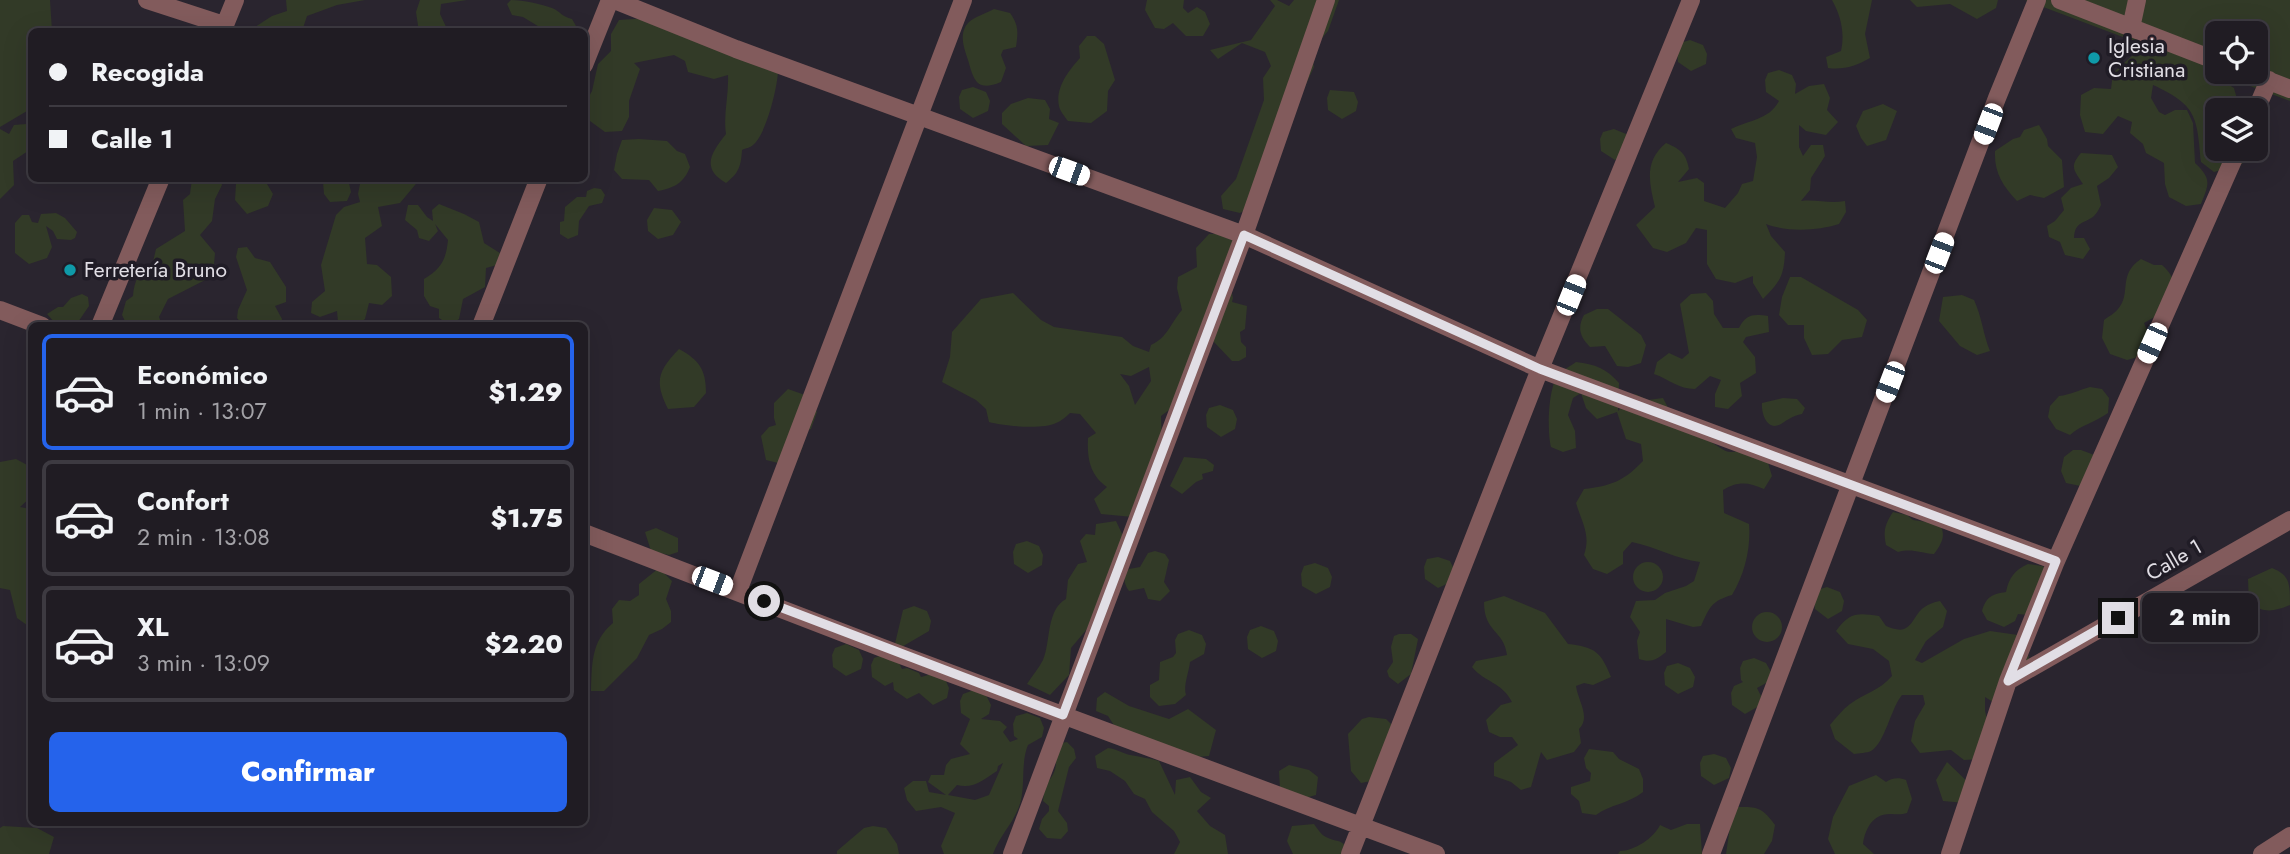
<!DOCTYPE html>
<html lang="es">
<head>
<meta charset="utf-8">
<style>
	body { margin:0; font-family:Jost,sans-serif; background:#28252b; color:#f1f3f6; height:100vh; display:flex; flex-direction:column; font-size:26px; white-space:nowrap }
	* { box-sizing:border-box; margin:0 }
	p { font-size:23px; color:#a2a1a6 }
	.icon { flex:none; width:38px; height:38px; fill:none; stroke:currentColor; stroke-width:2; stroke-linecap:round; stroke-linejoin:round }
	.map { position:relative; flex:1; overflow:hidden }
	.sheet { position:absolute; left:28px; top:322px; width:560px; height:504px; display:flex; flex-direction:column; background:#201c23; border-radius:10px; box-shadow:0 7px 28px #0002,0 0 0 2px #3d3a41 }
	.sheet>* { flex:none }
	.hud { position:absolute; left:28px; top:28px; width:560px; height:154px; border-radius:10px; box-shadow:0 7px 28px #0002,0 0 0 2px #3d3a41; display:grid; align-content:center; height:154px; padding:0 21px; background:#201c23 }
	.fabs { position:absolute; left:2205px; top:21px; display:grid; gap:14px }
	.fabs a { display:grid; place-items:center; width:63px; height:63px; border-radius:10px; background:#201c23; box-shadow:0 7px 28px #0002,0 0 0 2px #3d3a41; font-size:35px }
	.end { position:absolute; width:32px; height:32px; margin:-16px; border:9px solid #e1dee5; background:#111; box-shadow:0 0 0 4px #111 }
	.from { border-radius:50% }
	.bubble { position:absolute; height:49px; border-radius:10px; background:#201c23; box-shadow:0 7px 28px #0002,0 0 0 2px #3d3a41; font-size:23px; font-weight:800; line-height:49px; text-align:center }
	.car { position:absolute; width:21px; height:42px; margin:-21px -10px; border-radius:9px; box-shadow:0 0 5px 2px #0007; background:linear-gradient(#fff 24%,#345 0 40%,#fff 0 76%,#345 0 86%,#fff 0) }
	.hud b { display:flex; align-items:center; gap:24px; height:66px; font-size:26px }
	.hud b+b { border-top:2px solid #3d3a41 }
	.hud i { width:18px; height:18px; background:#f1f3f6 }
	ul { padding:12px 0 0; list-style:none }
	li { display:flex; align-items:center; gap:21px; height:116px; margin:0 14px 10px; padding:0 7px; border:4px solid #3d3a41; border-radius:10px }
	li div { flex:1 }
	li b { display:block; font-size:26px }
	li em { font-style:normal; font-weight:800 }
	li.current { border-color:#2563eb }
	li>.icon { width:63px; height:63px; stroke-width:1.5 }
	.cta { display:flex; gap:14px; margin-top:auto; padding:14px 21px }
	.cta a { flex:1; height:80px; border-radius:10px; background:#2563eb; color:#fff; font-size:28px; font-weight:800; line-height:80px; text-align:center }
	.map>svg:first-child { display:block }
	.green { fill:#323a27; fill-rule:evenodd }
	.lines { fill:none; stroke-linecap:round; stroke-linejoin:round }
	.minor { stroke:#825b5c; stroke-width:18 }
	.route { stroke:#e1dee5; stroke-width:9 }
	.culture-dot { fill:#0f9aa8; stroke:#201c26; stroke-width:2.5 }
	.labels { text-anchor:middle; stroke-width:7; stroke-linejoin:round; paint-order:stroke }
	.poi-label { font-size:21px; fill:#e1dee5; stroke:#201c26; text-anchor:start }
	.street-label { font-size:21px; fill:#e1dee5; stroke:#201c26 }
</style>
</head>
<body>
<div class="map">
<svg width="2290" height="854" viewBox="0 0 2290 854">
	<rect width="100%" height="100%" fill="#2a252f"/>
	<!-- green -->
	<path class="green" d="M0,0h50l2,31 -20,1 -1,63 -4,16 -27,16z
		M286,0h79l-28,5 -30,11 -5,15h-47v-4l17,-11 15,-5z
		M420,0h47l-26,4 -1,10 8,17 -29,1 -3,-20z
		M511,0c13,0 29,4 41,8 8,3 10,9 20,11l4,7v5h-30l-23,-14 -11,-2 -5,-11z
		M1147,0h37l-1,8 5,5 9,-6 8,5 5,12 -7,12h-17l-13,-13 -9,6 -9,-1 -10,-18z
		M1270,0h7l12,6 5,-6h45l-11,31 -17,20 3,16 -25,54 -1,14 -33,70 -15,8 -17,-4 -2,-13 15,-17 28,-79 -1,-22 8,-12 -6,-14 -23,-9 -24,16 -8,-9 41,-10 24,-34z
		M1832,0h40l-7,34 5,24c-14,8 -26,12 -42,10l-2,-11 15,-6c4,-18 0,-35 -9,-51z
		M1910,0h88l-2,8 -19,11 -27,-15 -33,3z
		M2025,0h265v101l-80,-30 6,6 18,11 6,22h-23v39h36l-11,15 -28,8 -13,-10c-4,-45 -4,-57 -48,-77l-2,13 8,14 6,3 10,-5h12l6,13 2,40c17,16 14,21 6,41l-15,2 -17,-9 -4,-13 -1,-21 -18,-10 -3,-9 -13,-11 2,-11 -14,-6 -15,18 -18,-2 -5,-17 1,-20 13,-7 17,1 2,-16 31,-28zM2217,33h39v39h-39z
		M994,9l16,4c9,12 8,20 6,34l-13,3 -2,5 5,13 -5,14c-24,10 -27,-1 -33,-22 -4,-12 -10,-27 1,-38 5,-5 18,-9 25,-13z
		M649,18l129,52c0,16 -12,65 -25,75 -3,3 -7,3 -11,5 -1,16 -3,23 -16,33 -26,-15 -14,-31 0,-49 -3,-19 3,-39 2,-59l-14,4 -26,-7 -3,-11 -11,-6 -40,8 6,6 -11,32v16l-7,14 -17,1 -15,-11 -5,-9 1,-10 6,-11 6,-27 13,-13v-17l8,-14z
		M1087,36h8l9,8 11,36 -7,11 -1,20 -16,12 -23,-2c-3,-4 -8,-10 -9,-15 -4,-18 10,-36 21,-48l-1,-12z
		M1690,40l13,5 4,9 -1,10 -15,7 -13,-9 -1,-12 3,-7z
		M1779,70l13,5 4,9 -1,10 14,-8 15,-2 6,14 -3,12 11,12 -12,13 -20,-4 -7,-6v22l4,9 8,-11h12l2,11 -14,22 -1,12 -9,11c15,-2 28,3 44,0l1,11 -7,12c-22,7 -52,8 -73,0l5,12 14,16c-1,24 -5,30 -22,47l-10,-16v-7l-18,7 -19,-4 -9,-15v-34l-11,-2 -10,15 -19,9 -14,-4 -17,-23 19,-18c-6,-25 -11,-46 11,-64 14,6 20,10 23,26l-11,13 19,-4 7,5v18l21,7 13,-15 4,-9 11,-3 4,-24 -2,-14 -19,-5 -5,-9c18,-9 38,-9 48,-28l-13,-9 -1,-12 3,-7z
		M973,87l13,5 4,9 -2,10 -15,7 -13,-9 -1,-12 3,-7z
		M1330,90l24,2 4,10 -2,9 -14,8 -14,-9 -1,-12z
		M1028,98l17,2 5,9 -1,10 10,4 -11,22 -22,1 -24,-22v-11l9,-9z
		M1883,104l14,7 -11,29 -19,6 -6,-8 -5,-12 7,-15z
		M26,124l5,2v23l-18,12 1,24 -14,14v-70l9,5 5,-9z
		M2039,125l8,14 1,7 14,14 2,27 -20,11 -14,-3 -13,6c-14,-15 -23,-28 -22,-50l18,-12 7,-2 4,-7z
		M1614,129l12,5 5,9 -3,10 -13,7 -14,-9 -1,-12 3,-7z
		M639,139l28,2 10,10 8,3 5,13c-6,16 -16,21 -32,24l-9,-11 -27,-1 -8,-9 3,-16 5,-14z
		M2081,153l31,2 6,12 -9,11 -12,8 4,19c-2,4 -4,8 -7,11 -10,8 -19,5 -20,22h10l6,11 -7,10 -18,-4 -5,-13 -11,-5 -2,-11 8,-5 9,-11 -3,-12 10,-10 12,-4c-9,-14 -14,-17 -2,-31z
		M328,178l20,1 3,13 -4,9 -17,1 -6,-8 -1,-12z
		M192,179h28l2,6 -7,14 -3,22 -12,14 15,18 -2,23 -45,23 -9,18 3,8h-35l-5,-10 4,-14 7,-5c1,-15 6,-25 20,-34l3,-13 29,-18 -2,-31 7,-6z
		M241,179h23l9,15 -5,12 -21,8 -12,-14 1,-16z
		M361,179h59l-20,24 -22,4 4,19 -17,12 2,26 10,1 14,12 1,19 -10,9 -13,-2 -4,16 -8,6h-11l-8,-3 -1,-11 -17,6 -9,-4 1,-11 13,-11 -4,-26 15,-50 8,-8 16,-5 -2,-8z
		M594,188l7,1 4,6 -3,8 -13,3 -10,15 -1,14 -10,4 -8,-5v-12l4,-1 1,-14 12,-10h9l1,-6z
		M439,204l25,10 15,8 5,21 19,12 -6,10 -11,3 -1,19 -22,12 -4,20 -9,6 -11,-7v-9l-9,-3 -6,-10v-17c17,-10 22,-19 24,-39l-13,-16 3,7 -9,10 -10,-3 -2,-8 -12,-10 3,-15h10l9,12 6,4 -1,-11z
		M654,208l18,2 9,12 -8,13 -15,4 -10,-8 -1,-11z
		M56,213l9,5 12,14 -2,6 -4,2 -14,-1 -4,-8 -7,-5 6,21 -5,11 -18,6 -14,-11v-30l7,-8h7l3,7 6,1 3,-9z
		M1209,234h9l21,9 -10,36 4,19 -1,4 15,4 -2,23 -5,3 1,10 5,5v10l-7,4h-7l-18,-19 -2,-7 -35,69 -16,12 1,30 -29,71 -32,-3 -7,-15 13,-12c-17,-12 -20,-28 -19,-49l8,-5 -16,-19 -10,-1c-4,4 -9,8 -14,10 -14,7 -52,3 -67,-1l-3,-13 -10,-9 -34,-18 8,-25 2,-25 29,-33 32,-6 28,27 13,7 68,10 11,9 16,6 2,-7c17,-8 19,-21 31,-35l-5,-22 1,-11 19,-10 -1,-19zM1149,367l2,14 -16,24 -6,-19 -9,-12 11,2z
		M247,247l8,11 15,4 16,25v15l-11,4 7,13 -1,6h-38l-6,-7 1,-8 9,-20 -11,-33 2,-9z
		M2141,259l13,6h8c17,15 12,24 5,45l-23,13 7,17 -2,14 -22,6 -17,-6 -8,-16 2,-18c4,-3 11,-7 14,-11 14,-16 -1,-34 23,-50z
		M1790,277h11l57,33 9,10 -5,17 -20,3 -14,14 -16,1 -8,-17v-13h-16l-9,-10 3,-18z
		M1706,293l7,8 1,13 9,14h16c7,-14 14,-14 29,-12l1,16 -23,5 -3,5 12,15 1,16 -16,10 2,13 -14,13 -13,-2v-13l6,-14 -11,-4 -15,13c-17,0 -24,-9 -41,-15l3,-12 12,-9 13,6 7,-6 -9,-49 11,-10z
		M82,294l6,3 1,9 -13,19 -20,-1 -9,-10 11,-7h5l8,-9z
		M1962,295l12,5c8,17 9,34 16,51l-13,4 -17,-9 -21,-25 4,-24z
		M1597,309h11l33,26 5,10 -5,18 -13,4 -11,-1 -12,-20 -15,1c-10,-10 -13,-19 -6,-32z
		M679,349c20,11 27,20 27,44l-12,14 -26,2c-14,-28 -10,-38 11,-60z
		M1576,362c19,2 31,7 43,21l-1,28 17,-17 13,6 15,-2 16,31c9,4 19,6 28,11 19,9 17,18 41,7l17,6 7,23 -8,13c-16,-7 -26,-8 -41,1l1,23 25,11c2,23 -4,50 -17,71 -20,6 -22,11 -31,31l-8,1 -27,-8v33c-10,8 -15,11 -27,7l-2,-18 3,-9 -10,-15 6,-16 19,-1 10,-7 21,-7 8,-5 6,-19c-24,-3 -44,-15 -68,-20l-9,10v12l-16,10 -14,-5 -9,-14c7,-20 -2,-32 -8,-52l8,-14c27,-3 40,-8 59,-28l-2,-17 -15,-5 -9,-27 -20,7 -11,-11 -5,-15 -8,5 -5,17 7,16 1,17 -13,4 -12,-5c-4,-15 -3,-59 7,-72 4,-5 13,-9 18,-13z
		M2090,387l12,2 7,9 -1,15c-12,9 -27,12 -38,22l-14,-6 -8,-12 2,-11 9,-10c11,-1 20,-6 31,-9z
		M788,389l17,6 12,17 -6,17 -14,5 6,12 -6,15 -11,4 -20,-5 -5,-24 8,-9 7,-2 -2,-7v-15z
		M1783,398l14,1 8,9 -3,6c-10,2 -13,5 -21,10 -14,8 -20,-11 -19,-21z
		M1220,405l13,5 4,9 -2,10 -14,8 -14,-10 -1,-12 3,-7z
		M2073,450h8l16,6 -7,32 -24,-5 -5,-12 3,-14z
		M1184,457l22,2 8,6 -1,6 -11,3 1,5 -7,3 -14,12 -12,-8z
		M16,459l15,8v30l-11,10 11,2v119l-14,-10 -7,-28 -10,-2v-126z
		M1893,512l14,3 6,5 27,4c6,12 2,19 -6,30 -14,-1 -22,-6 -36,-2l-12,-7c-3,-14 -1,-21 7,-33z
		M1116,521l8,17 -37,91 -16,19 -2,27 -19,20 -23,-11c5,-8 12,-16 16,-24 8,-19 3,-50 23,-61l2,-19 10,-16 9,-2 -7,-21 6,-7 9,1 1,-11z
		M656,528l22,10v14l-9,3 -18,-4 -6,-19z
		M1027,541l12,5 4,9 -1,10 -14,8 -14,-9 -1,-12 3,-8z
		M1155,551l10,3 4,6 -5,22 6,9 -10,10 -12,-2 -4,-11 -15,3c-6,-9 -6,-14 0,-22l11,-2 8,-14z
		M1438,557l12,4 5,10 -2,10 -15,7 -13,-9 -1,-12 3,-8z
		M1633 577a15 15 0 1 1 30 0a15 15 0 1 1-30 0Z
		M1315,563l13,5 4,9 -2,10 -14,7 -14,-8 -1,-12 3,-8z
		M2028,564l14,2 16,8 -30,41 -10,-1 -3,7 -11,6 -17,-7 -5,-9c4,-14 10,-17 24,-19 3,-15 9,-22 22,-28z
		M659,568l13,13 -6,18 5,12v11l-9,7 -13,6 -12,23 -33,33h-13c1,-27 0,-50 22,-68l-1,-14 7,-9 11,1 9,-6v-11z
		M2272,568c18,7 18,16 18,37 -16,7 -27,8 -41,-2l-1,-24z
		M1827,587l13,5 4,9 -2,10 -14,8 -13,-10 -1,-12 3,-7z
		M1504,596l41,17 23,31c27,3 33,8 43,33l-18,8 -9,-2 -8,3c2,15 15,31 3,43l2,14 -7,9 -27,8 -6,-8 -10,35 -10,3 -10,-8 -17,-6v-13l24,-18 -6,-8h-12l-11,-5 -3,-12 15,-15 11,-3c-11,-21 -27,-19 -40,-35l4,-6 31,-6c-3,-25 -23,-22 -23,-53z
		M1940,601l7,10 -4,16 -17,14 -11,19 7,3 42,-24 26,-8 28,4c25,35 5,48 -25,67l-8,-5v14l7,29 -11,19 -17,1 -13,-10 -31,3 -9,-12 4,-20 10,-17 -2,-9h-21c-11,13 -17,48 -31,56 -4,2 -12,2 -17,3l-19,-15 -5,-14c6,-7 12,-15 20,-21 15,-11 29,-13 42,-28l-3,-15 -16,-12 -25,-5 -12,-13c14,-19 21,-18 43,-15l7,10c5,2 13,5 18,3 14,-6 9,-23 36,-28z
		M914,606l13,5 4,10 -2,10 -36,21 10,-42z
		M1752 627a15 15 0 1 1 30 0a15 15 0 1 1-30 0Z
		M1261,626l13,5 4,10 -2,10 -14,7 -14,-9 -1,-12 3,-7z
		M1189,630l13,5 4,9 -2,10 -14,8c-1,10 -7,24 -4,33l-11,9 -16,2 -9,-9v-12l9,-5 1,-18 13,-5 3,-4 -1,-13 3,-6z
		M1399,634h12l7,5 -7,35 -13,10 -9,-7 -2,-6 6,-9 -2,-15 3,-11z
		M846,644l13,6 4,9 -2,10 -15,7 -13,-9 -1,-12 3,-7z
		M885,654l12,5 5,10 5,-1 12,5 2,4 11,-3 13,5 4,9 -2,10 -14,7 -14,-12 -12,6 -13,-9 -1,-8 -8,4 -13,-9 -1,-12 3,-7z
		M1754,658l12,5 5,9 -3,10 -11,6 4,8 -2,10 -14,8 -13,-9 -1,-12 3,-7 9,-4 -2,-2 -1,-12 3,-7z
		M1678,663l12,5 5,9 -2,10 -15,7 -13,-9 -1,-12 3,-7z
		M974,690l12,5 5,10 -2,9 -8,5 19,2 7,6 -4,5 7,10 8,-3 -4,-3 -1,-12 3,-8 11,-3 13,5 4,10 -2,9 -14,8c-7,17 -3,37 -7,55 -5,21 -21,34 -28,54h-49l-3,-8 14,-33 -14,-6 -25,4 -9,-11 -3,-12 9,-7h13l3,11 17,3 -18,-13 3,-7h13l2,-10 5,-6 19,-5 -10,-10 10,-25 -9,-6 -1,-12 3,-7zM1003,763l-14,32 -14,5 -27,-5 9,-10c17,4 26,-5 40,-14l1,-5z
		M1105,692l24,14 40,13 19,-10 28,21 -7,26 -25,2 -67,-28 -9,-14 -12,-5 1,-13z
		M1369,717l17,2 17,17 -32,45 -10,2 -10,-12 -3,-37 14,-15z
		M1067,742l7,7 2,9 -7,9 -11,44 9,12 1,8 -7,8 -14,-1 -8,-9 3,-10 7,-8v-5l-6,-5 2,-17c9,-7 13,-18 10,-29l7,-12z
		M1108,748c9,1 14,5 22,7 10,2 19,3 29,6l16,34 1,-15 14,-3 11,15 10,6 -14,13 13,15 15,9 3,19h-54l6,-12 -6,-11 -22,-19 -7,-13 -11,-5 -9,-13 -15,-10 -13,-3 -2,-12z
		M1589,749l24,3 6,7 20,10 4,10v13c-15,12 -32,12 -47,23l-14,-2 -3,-12 -8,-7v-7l19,-6 1,-8 -5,-5 -2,-10z
		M1714,754l12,4 5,10 -2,10 -15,7 -13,-9 -1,-13 3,-7z
		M1947,762l29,28 -11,13 -22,-2 -7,-21z
		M1289,765l20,5 9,7 -2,18 -22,6 -14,-12 -1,-18z
		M1876,775l10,7c5,-4 13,-5 20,-2l6,19 -5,14c-6,2 -10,1 -16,1 -18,-1 -26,15 -28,30l11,10h-39l-7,-15 5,-22 16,-31z
		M1733,807c22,0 28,-2 42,18l-3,16 -8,13h-38z
		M1314,824c3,4 7,11 12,13 11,6 20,1 21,17h-54l-6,-13 5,-15z
		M1687,824h13l2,30h-84l2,-3c14,0 34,-13 40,-26l11,5z
		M3,826l34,2 17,9 -5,17h-49v-26z
		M873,826l13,2 11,16 2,10h-62v-3l27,-23z"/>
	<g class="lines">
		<!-- minor -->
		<path class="minor" d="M147,0l77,25
			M614,0l122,49 508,186 296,134 516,192
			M2060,0l157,61
			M2131,28l6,-28
			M222,32l13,-32
			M584,65l26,-65
			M2246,72l44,17
			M2256,110l13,-30
			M0,310l42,16
			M100,326l61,-148
			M481,326l58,-148
			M584,533l309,119 543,202
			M738,591l225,-591
			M2008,681l282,-161
			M1012,854l232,-619 82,-235
			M1350,854l190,-485 151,-369
			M1711,854l286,-756 40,-98
			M1950,854l58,-173 48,-120 182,-412
			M2262,854l28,-18"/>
	</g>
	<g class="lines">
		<!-- route -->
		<path class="route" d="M764,601l299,114 181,-480 296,134 516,192 -48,120 110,-63"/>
	</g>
	<!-- markers -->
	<g class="culture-dot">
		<circle cx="2094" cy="58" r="7"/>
		<circle cx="70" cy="270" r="7"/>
	</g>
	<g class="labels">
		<!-- poi labels -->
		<g class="poi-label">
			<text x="2108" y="53">Iglesia<tspan x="2108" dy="24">Cristiana</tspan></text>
			<text x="84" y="277">Ferretería Bruno</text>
		</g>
		<!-- street labels -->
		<g class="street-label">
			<text transform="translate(2174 560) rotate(-30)" y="7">Calle 1</text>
		</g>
	</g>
</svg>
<div class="fabs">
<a><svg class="icon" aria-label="locate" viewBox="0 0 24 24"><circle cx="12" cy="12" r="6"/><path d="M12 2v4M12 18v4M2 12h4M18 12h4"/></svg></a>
<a><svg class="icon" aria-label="layers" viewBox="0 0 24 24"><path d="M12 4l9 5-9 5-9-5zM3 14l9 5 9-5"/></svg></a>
</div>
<i class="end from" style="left:764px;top:601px"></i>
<i class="end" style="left:2118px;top:618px"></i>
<div class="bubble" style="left:2142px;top:593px;width:116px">2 min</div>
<i class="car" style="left:1988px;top:124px;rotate:201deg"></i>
<i class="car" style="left:1069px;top:171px;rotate:110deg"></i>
<i class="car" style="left:1939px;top:253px;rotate:21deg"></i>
<i class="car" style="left:1571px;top:295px;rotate:22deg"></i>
<i class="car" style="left:2152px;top:343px;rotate:204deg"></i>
<i class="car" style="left:1890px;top:382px;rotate:201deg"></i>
<i class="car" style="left:712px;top:581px;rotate:111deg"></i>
<div class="hud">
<b><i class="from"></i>Recogida</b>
<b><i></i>Calle 1</b>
</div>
<section class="sheet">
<ul>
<li class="current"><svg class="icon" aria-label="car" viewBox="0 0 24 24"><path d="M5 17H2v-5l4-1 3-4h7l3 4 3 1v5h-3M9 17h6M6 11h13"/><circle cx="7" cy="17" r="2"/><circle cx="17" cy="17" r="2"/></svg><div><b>Económico</b><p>1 min · 13:07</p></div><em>$1.29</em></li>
<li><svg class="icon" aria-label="car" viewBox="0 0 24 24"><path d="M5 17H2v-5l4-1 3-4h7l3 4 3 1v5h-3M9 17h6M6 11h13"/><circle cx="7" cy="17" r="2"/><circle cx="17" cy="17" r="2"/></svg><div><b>Confort</b><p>2 min · 13:08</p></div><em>$1.75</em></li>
<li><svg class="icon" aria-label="car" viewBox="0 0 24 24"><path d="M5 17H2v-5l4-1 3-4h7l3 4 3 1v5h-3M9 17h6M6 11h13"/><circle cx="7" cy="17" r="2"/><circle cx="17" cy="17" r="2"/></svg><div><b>XL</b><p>3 min · 13:09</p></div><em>$2.20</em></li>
</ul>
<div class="cta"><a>Confirmar</a></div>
</section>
</div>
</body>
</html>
